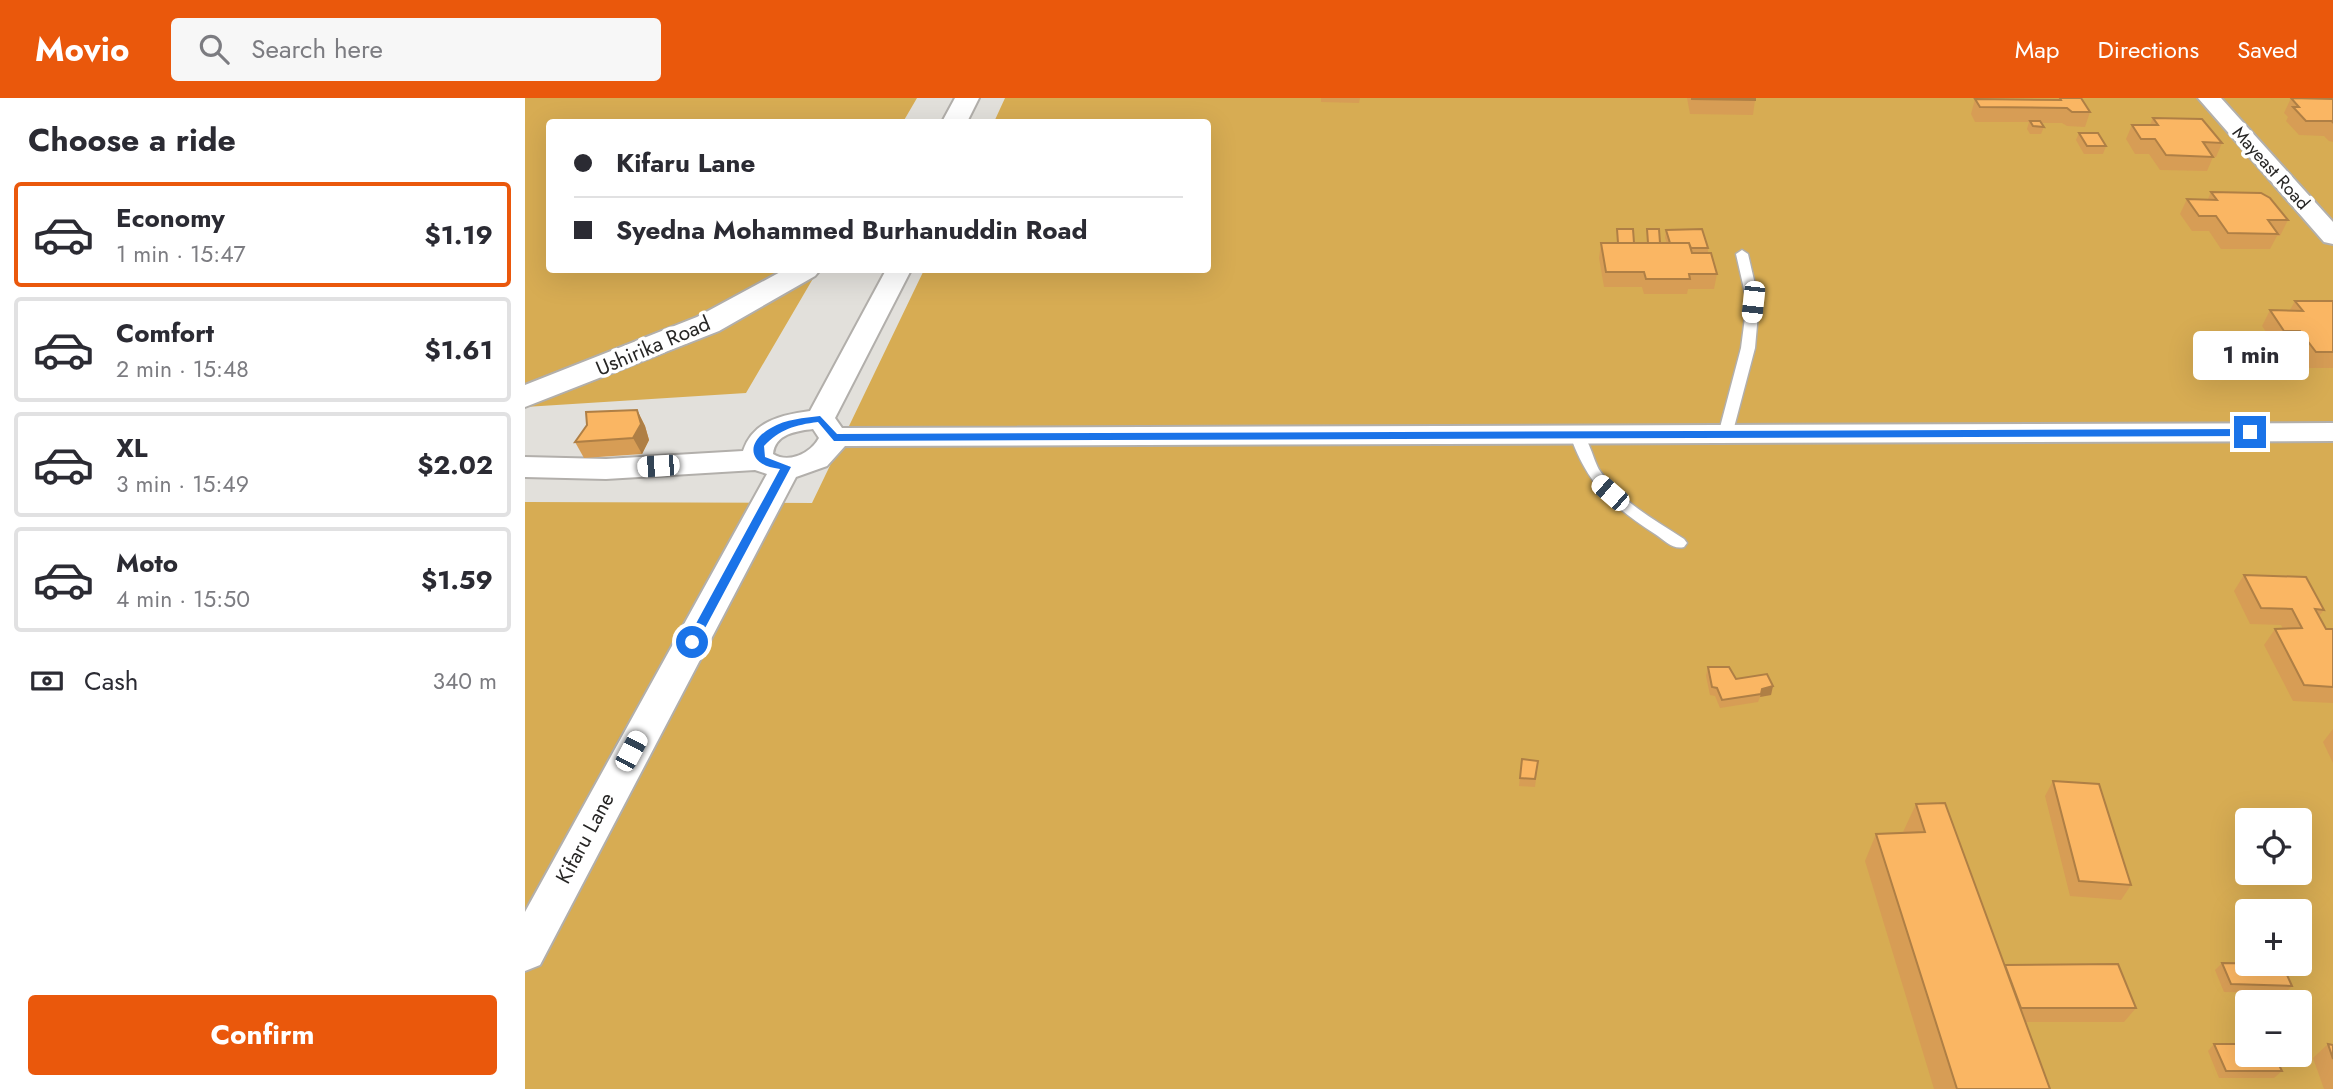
<!DOCTYPE html>
<html lang="en">
<head>
<meta charset="utf-8">
<style>
	body { margin:0; font-family:Jost,sans-serif; background:#f7f7f7; color:#2b2b33; height:100vh; display:flex; flex-direction:column; font-size:26px; white-space:nowrap }
	* { box-sizing:border-box; margin:0 }
	p { font-size:23px; color:#7c7c81 }
	.icon { flex:none; width:38px; height:38px; fill:none; stroke:currentColor; stroke-width:2; stroke-linecap:round; stroke-linejoin:round }
	.map { position:relative; flex:1; overflow:hidden }
	.drawer { display:flex; flex-direction:column; background:#fff; width:525px }
	.drawer>* { flex:none }
	.guide { position:absolute; left:21px; top:21px; width:665px; height:154px; border-radius:7px; box-shadow:0 7px 28px #0002; display:grid; align-content:center; height:154px; padding:0 28px; background:#fff }
	.tools { position:absolute; left:1710px; top:710px; display:grid; gap:14px }
	.tools a { display:grid; place-items:center; width:77px; height:77px; border-radius:7px; background:#fff; box-shadow:0 7px 28px #0002; font-size:35px }
	.end { position:absolute; width:32px; height:32px; margin:-16px; border:9px solid #1a73e8; background:#fff; box-shadow:0 0 0 4px #fff }
	.from { border-radius:50% }
	.bubble { position:absolute; height:49px; border-radius:7px; background:#fff; box-shadow:0 7px 28px #0002; font-size:23px; font-weight:700; line-height:49px; text-align:center }
	.car { position:absolute; width:21px; height:42px; margin:-21px -10px; border-radius:9px; box-shadow:0 0 5px 2px #0007; background:linear-gradient(#fff 24%,#345 0 40%,#fff 0 76%,#345 0 86%,#fff 0) }
	.guide b { display:flex; align-items:center; gap:24px; height:66px; font-size:26px }
	.guide b+b { border-top:2px solid #e1e1e2 }
	.guide i { width:18px; height:18px; background:#2b2b33 }
	ul { padding:0; list-style:none }
	li { display:flex; align-items:center; gap:21px; height:105px; margin:0 14px 10px; padding:0 14px; border:4px solid #e1e1e2; border-radius:7px }
	li div { flex:1 }
	li b { display:block; font-size:26px }
	li em { font-style:normal; font-weight:700 }
	li.active { border-color:#ea580c }
	li>.icon { width:63px; height:63px; stroke-width:1.5 }
	h2 { padding:0 28px; font-size:32px; line-height:84px }
	.pay { display:flex; align-items:center; gap:18px; height:77px; padding:0 28px; font-size:26px }
	.pay p { margin-inline-start:auto }
	.cta { display:flex; gap:14px; margin-top:auto; padding:14px 28px }
	.cta a { flex:1; height:80px; border-radius:7px; background:#ea580c; color:#fff; font-size:28px; font-weight:700; line-height:80px; text-align:center }
	header { display:flex; align-items:center; gap:42px; box-sizing:border-box; height:98px; padding:0 35px; background:#ea580c; color:#fff }
	header strong { font-size:33px }
	nav { display:flex; gap:38px; margin-inline-start:auto; font-size:24px }
	.search { width:490px; height:63px; background:#f7f7f7; display:flex; align-items:center; gap:18px; box-sizing:border-box; padding:0 24px; border-radius:7px; color:#7c7c81; font-size:26px }
	main { display:flex; flex:1; min-height:0 }
	.map>svg:first-child { display:block }
	.green { fill:#d7ac53; fill-rule:evenodd }
	.lines { fill:none; stroke-linecap:round; stroke-linejoin:round }
	.lane-casing { stroke:#b2afab; stroke-width:3 }
	.street-casing { stroke:#b2afab; stroke-width:4 }
	.secondary-casing { stroke:#b2afab; stroke-width:4 }
	.lane { fill:#fff; fill-rule:evenodd }
	.street { fill:#fff; fill-rule:evenodd }
	.secondary { fill:#fff; fill-rule:evenodd }
	.wall { fill:#d79d55 }
	.shaded-wall { fill:#af7f45 }
	.building { fill:#fab663; stroke:#af7f45; stroke-width:2 }
	.route { fill:#1a73e8 }
	.labels { text-anchor:middle; stroke-width:7; stroke-linejoin:round; paint-order:stroke }
	.far-street-label { font-size:18px; fill:#272625; stroke:#fff }
	.street-label { font-size:21px; fill:#272625; stroke:#fff }
</style>
</head>
<body>
<header>
<strong>Movio</strong>
<div class="search"><svg class="icon" aria-label="search" viewBox="0 0 24 24"><circle cx="10" cy="10" r="6"/><path d="M15 15l6 6"/></svg>Search here</div>
<nav><a>Map</a><a>Directions</a><a>Saved</a></nav>
</header>
<main>
<section class="drawer">
<h2>Choose a ride</h2>
<ul>
<li class="active"><svg class="icon" aria-label="car" viewBox="0 0 24 24"><path d="M5 17H2v-5l4-1 3-4h7l3 4 3 1v5h-3M9 17h6M6 11h13"/><circle cx="7" cy="17" r="2"/><circle cx="17" cy="17" r="2"/></svg><div><b>Economy</b><p>1 min · 15:47</p></div><em>$1.19</em></li>
<li><svg class="icon" aria-label="car" viewBox="0 0 24 24"><path d="M5 17H2v-5l4-1 3-4h7l3 4 3 1v5h-3M9 17h6M6 11h13"/><circle cx="7" cy="17" r="2"/><circle cx="17" cy="17" r="2"/></svg><div><b>Comfort</b><p>2 min · 15:48</p></div><em>$1.61</em></li>
<li><svg class="icon" aria-label="car" viewBox="0 0 24 24"><path d="M5 17H2v-5l4-1 3-4h7l3 4 3 1v5h-3M9 17h6M6 11h13"/><circle cx="7" cy="17" r="2"/><circle cx="17" cy="17" r="2"/></svg><div><b>XL</b><p>3 min · 15:49</p></div><em>$2.02</em></li>
<li><svg class="icon" aria-label="car" viewBox="0 0 24 24"><path d="M5 17H2v-5l4-1 3-4h7l3 4 3 1v5h-3M9 17h6M6 11h13"/><circle cx="7" cy="17" r="2"/><circle cx="17" cy="17" r="2"/></svg><div><b>Moto</b><p>4 min · 15:50</p></div><em>$1.59</em></li>
</ul>
<div class="pay"><svg class="icon" aria-label="cash" viewBox="0 0 24 24"><path d="M3 7h18v10H3z"/><circle cx="12" cy="12" r="2"/></svg>Cash<p>340 m</p></div>
<div class="cta"><a>Confirm</a></div>
</section>
<div class="map">
<svg width="1808" height="991" viewBox="0 0 1808 991">
	<rect width="100%" height="100%" fill="#e2e0db"/>
	<!-- green -->
	<path class="green" d="M0,0h392l-14,24h-354v148h269l-72,123 -221,14z
		M480,0h1328v991h-1808v-587l287,1 112,-233h283v-148h-213zM1722,723h52v52h-52zM1722,814h52v52h-52zM1722,905h52v52h-52z"/>
	<g class="lines">
		<!-- lane casing -->
		<g class="lane-casing">
			<path id="lane" d="M1217,152l6,4 11,48 -4,46 -23,87 -7,4 -7,-4 23,-87 6,-46 -11,-48z
				M1052,333c12,3 16,30 23,40 21,31 55,49 84,68l3,4 -3,4c-11,3 -20,-7 -29,-13 -43,-28 -68,-50 -85,-99z"/>
		</g>
		<!-- street casing -->
		<g class="street-casing">
			<path id="street" d="M1673,0h23l112,124v22l-9,-2z
				M361,172h25l-76,148 7,10 1491,-5v18l-1488,5 -18,20 -31,11 -256,488 -15,6v-59l242,-438 -12,-4 -149,9 -81,-2v-20l81,2 137,-8c10,-30 38,-36 67,-40zM288,331l6,9c-8,15 -30,26 -46,16 2,-20 23,-23 40,-25z"/>
		</g>
		<!-- secondary casing -->
		<g class="secondary-casing">
			<path id="secondary" d="M430,0h24l-12,24h-25z
				M259,172h36l-5,6 -96,55 -194,76v-22l172,-68z"/>
		</g>
		<!-- lane -->
		<use href="#lane" class="lane"/>
		<!-- street -->
		<use href="#street" class="street"/>
		<!-- secondary -->
		<use href="#secondary" class="secondary"/>
	</g>
	<!-- wall -->
	<path class="wall" d="M796,0h39l-1,5 -38,-1z
		M1162,0h68v2l-2,15 -63,-1z
		M1534,0h22l9,14 -5,15 -18,-1 -5,-3h-21l3,4 -3,7h-11l-3,-5 2,-7h-54l-4,-8 4,-15 83,1z
		M1766,0l42,1v43l-4,-1 -5,-5 -25,-1 -13,-14 2,-4 -4,-4z
		M1628,20l69,25 -6,14h-3l-6,14 -47,-1 -11,-16h-14l-9,-15 6,-14h18z
		M1554,35l27,13 -3,8h-19l-8,-14z
		M1686,94l77,28 -8,16h-3l-7,13h-49l-12,-18h-17l-12,-17 7,-15h21z
		M1092,131l17,14h13v-14l13,14h7l-2,-5 1,-8 42,18v5l9,21 -3,15h-26l-1,5h-43l-2,-7h-38l-5,-29 2,-15h16z
		M1770,203h38v67h-26l-15,-22h-16l-14,-20 8,-16h20z
		M112,312l8,16 4,14 -7,14 -58,4 -9,-16z
		M1719,477l80,35 -5,6 7,13h7v74l-40,-2 -29,-56 11,-16h8l-2,-4 -31,-1 -16,-33z
		M1183,569l28,12 37,7 -2,9 -11,2 -2,5 -38,6 -5,-12 -5,-1 -4,-19z
		M1808,631v34l-10,-21z
		M997,661l16,2 -3,26 -16,-1z
		M1528,683l78,104 -10,15 -51,-4 -25,-100z
		M1391,706l89,161 131,43 -12,14h-98l24,67h-116l-69,-228 11,-27 28,-1 -1,-1z
		M1697,865l70,23 -7,7 -61,-1 -9,-22z
		M1689,946l68,27 -8,7h-55l-11,-27z
		M1803,946l5,1v44h-9l-11,-31z"/>
	<!-- shaded-wall -->
	<path class="shaded-wall" d="M112,312l8,16 4,14 -7,14 -9,-16z
		M1248,588l-2,9 -11,2 2,-8z"/>
	<!-- building -->
	<path class="building" d="M1167,0h63v2l-63,-1z
		M1535,0h21l9,14h-18l-5,-4 -87,-1 -5,-8 86,1z
		M1766,0l42,1v24l-1,-2h-26l-13,-14h6z
		M1628,20l49,1 20,24 -19,-1 10,15 -47,-2 -11,-16h-14l-9,-14h26z
		M1505,23h10l4,6 -11,-1z
		M1554,35h19l8,13h-19z
		M1686,94l50,1 9,5 18,22h-20l10,14 -50,-1 -12,-17h-17l-12,-17 30,1z
		M1092,131h16l1,14h-16z
		M1122,131h12l1,14h-12z
		M1177,131l6,19h-17l-2,-5h-19l-4,-13z
		M1076,145h88l3,10h19l6,21h-28l1,5h-44l-2,-7h-38z
		M1770,203h38v51h-17l-16,-21h-16l-14,-21 33,1z
		M112,312l4,14 -8,14 -58,4 12,-17 -1,-13z
		M1719,477l62,2 18,33 -9,-1 11,20h7v58l-29,-2 -29,-56 27,-1 -10,-19 -31,-1z
		M1183,569h21l7,12 31,-5 6,12 -11,3 -1,5 -39,6 -5,-12 -5,-1z
		M997,661l16,2 -3,18 -15,-1z
		M1528,683l46,3 32,101 -52,-4z
		M1420,705l105,286h-93l-81,-255 49,-2 -9,-28z
		M1697,865l60,1 10,22 -61,-2z
		M1593,866l18,44h-115l-16,-43z
		M1689,946h33v11h27l8,16h-56z
		M1803,946l5,1v14z"/>
	<!-- route -->
	<path class="route" d="M295,318l17,18 1413,-5 5,3 -5,4 -1416,5 -16,-19c-23,3 -38,7 -54,24l1,11 26,10 -95,178h-8l-2,-3 94,-173c-31,-3 -36,-26 -9,-41 15,-9 33,-10 49,-12z"/>
	<g class="labels">
		<!-- far-street labels -->
		<g class="far-street-label">
			<text transform="translate(1746 70) rotate(48)" y="6">Mayeast Road</text>
		</g>
		<!-- street labels -->
		<g class="street-label">
			<text transform="translate(128 248) rotate(-23)" y="7">Ushirika Road</text>
			<text transform="translate(60 740) rotate(-62)" y="7">Kifaru Lane</text>
		</g>
	</g>
</svg>
<div class="tools">
<a><svg class="icon" aria-label="locate" viewBox="0 0 24 24"><circle cx="12" cy="12" r="6"/><path d="M12 2v4M12 18v4M2 12h4M18 12h4"/></svg></a>
<a>+</a>
<a>−</a>
</div>
<i class="end from" style="left:167px;top:544px"></i>
<i class="end" style="left:1725px;top:334px"></i>
<div class="bubble" style="left:1668px;top:233px;width:116px">1 min</div>
<i class="car" style="left:1228px;top:204px;rotate:186deg"></i>
<i class="car" style="left:133px;top:368px;rotate:266deg"></i>
<i class="car" style="left:1085px;top:395px;rotate:311deg"></i>
<i class="car" style="left:106px;top:653px;rotate:28deg"></i>
<div class="guide">
<b><i class="from"></i>Kifaru Lane</b>
<b><i></i>Syedna Mohammed Burhanuddin Road</b>
</div>
</div>
</main>
</body>
</html>
